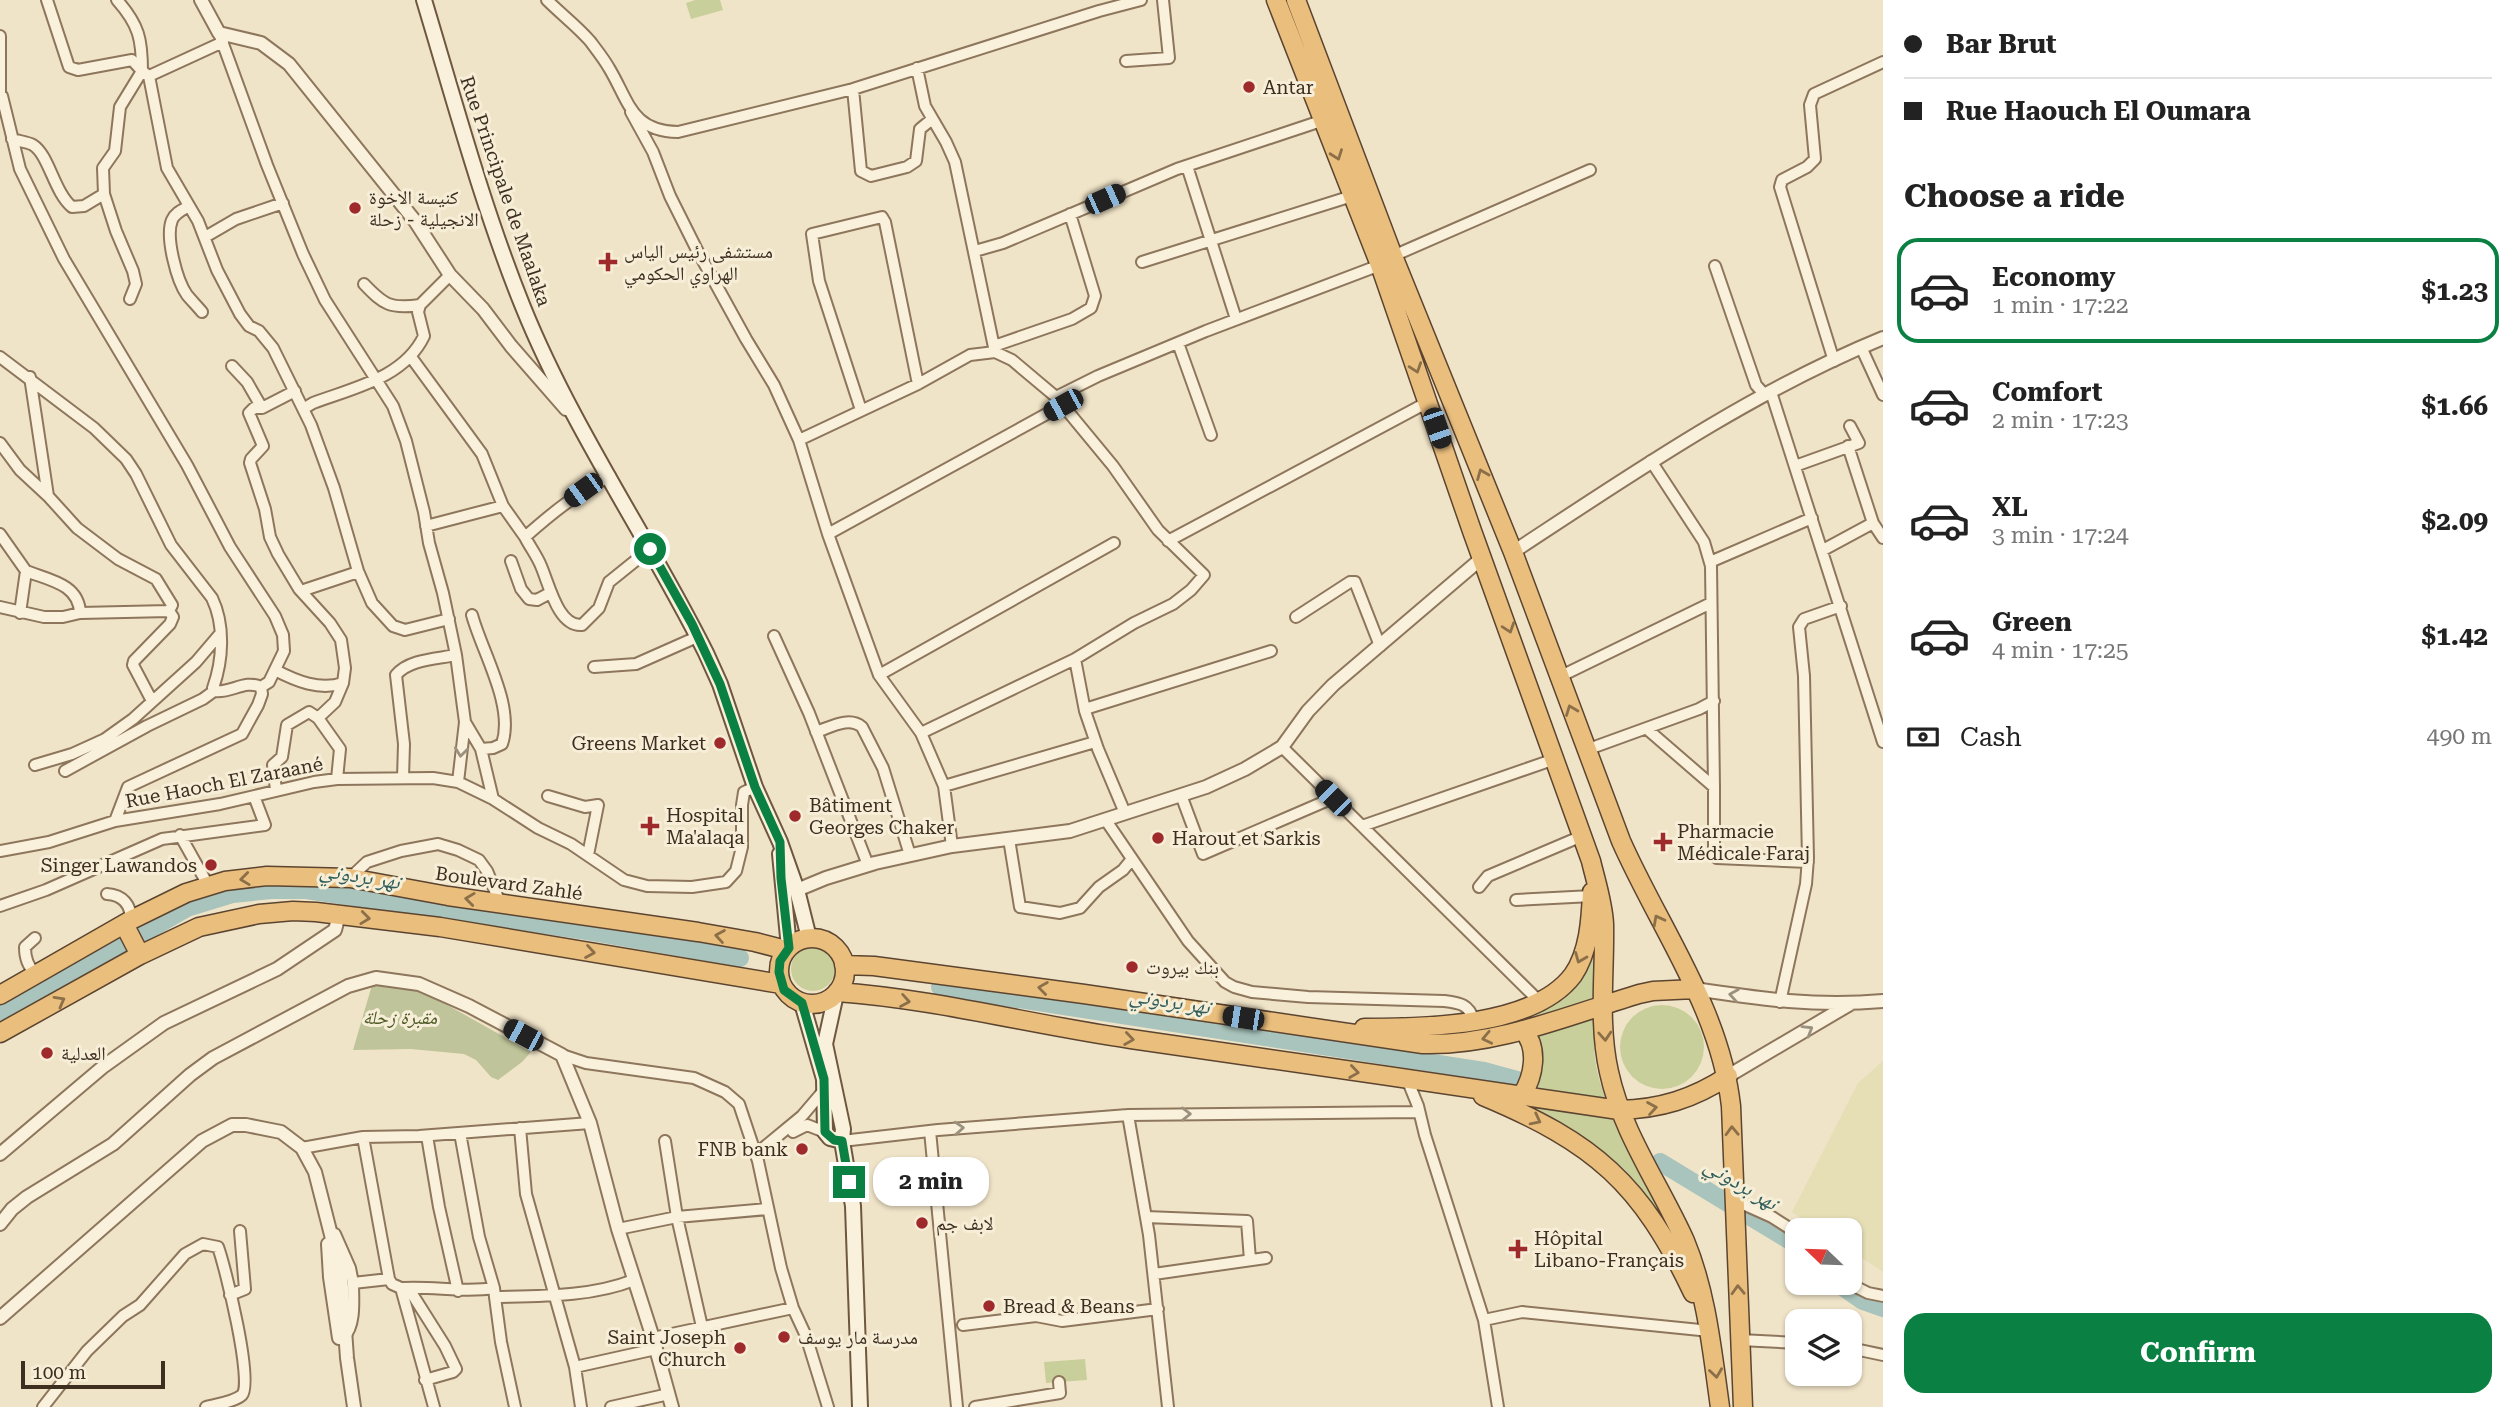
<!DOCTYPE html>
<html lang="en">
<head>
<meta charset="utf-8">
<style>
	body { margin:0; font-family:"Roboto Serif","Noto Naskh Arabic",serif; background:#f6f6f6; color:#222; height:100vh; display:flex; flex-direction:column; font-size:26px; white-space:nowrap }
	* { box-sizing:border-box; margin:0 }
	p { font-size:23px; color:#767676 }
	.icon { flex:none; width:38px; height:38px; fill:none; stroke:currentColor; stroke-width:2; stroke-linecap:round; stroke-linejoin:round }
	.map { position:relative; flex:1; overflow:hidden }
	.sheet { display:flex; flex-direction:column; background:#fff; width:630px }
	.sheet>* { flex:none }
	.hud { display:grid; align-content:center; height:154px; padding:0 21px; background:#fff }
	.needle { width:46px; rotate:293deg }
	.buttons { position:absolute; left:1785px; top:1218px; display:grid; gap:14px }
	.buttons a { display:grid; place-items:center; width:77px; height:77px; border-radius:14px; background:#fff; box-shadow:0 2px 5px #0004; font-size:35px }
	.scale { position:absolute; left:21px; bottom:18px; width:144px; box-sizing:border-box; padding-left:7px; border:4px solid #3d2e20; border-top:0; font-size:19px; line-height:24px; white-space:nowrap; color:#3d2e20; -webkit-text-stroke:5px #f7eed8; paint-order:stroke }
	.end { position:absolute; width:32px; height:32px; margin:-16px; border:9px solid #0b8043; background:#fff; box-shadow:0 0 0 4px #fff }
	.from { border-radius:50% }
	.bubble { position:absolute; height:49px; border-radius:21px; background:#fff; box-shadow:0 2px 5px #0004; font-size:23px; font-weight:700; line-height:49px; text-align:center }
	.car { position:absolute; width:21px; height:42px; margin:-21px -10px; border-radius:9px; box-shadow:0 0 5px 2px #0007; background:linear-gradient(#222 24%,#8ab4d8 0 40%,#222 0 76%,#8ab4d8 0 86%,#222 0) }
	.hud b { display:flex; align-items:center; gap:24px; height:66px; font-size:26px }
	.hud b+b { border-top:2px solid #e0e0e0 }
	.hud i { width:18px; height:18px; background:#222 }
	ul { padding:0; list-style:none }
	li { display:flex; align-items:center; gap:21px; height:105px; margin:0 14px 10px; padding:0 7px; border:4px solid transparent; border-radius:21px }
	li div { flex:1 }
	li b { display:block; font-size:26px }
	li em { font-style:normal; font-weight:700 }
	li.on { border-color:#0b8043 }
	li>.icon { width:63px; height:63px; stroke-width:1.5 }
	h2 { padding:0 21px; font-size:32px; line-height:84px }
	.pay { display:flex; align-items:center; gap:18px; height:77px; padding:0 21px; font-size:26px }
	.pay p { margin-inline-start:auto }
	.action { display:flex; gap:14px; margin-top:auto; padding:14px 21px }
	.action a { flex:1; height:80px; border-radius:21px; background:#0b8043; color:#fff; font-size:28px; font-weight:700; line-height:80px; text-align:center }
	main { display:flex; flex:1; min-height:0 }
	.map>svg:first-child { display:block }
	.farmland { fill:#e6deb5 }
	.green { fill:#c9cf9b }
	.cemetery { fill:#bfc49a }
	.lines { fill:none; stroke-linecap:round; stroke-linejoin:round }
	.river { stroke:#a9c4bc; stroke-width:18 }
	.minor-casing { stroke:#8d765c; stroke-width:14 }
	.tertiary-casing { stroke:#8d765c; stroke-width:16 }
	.secondary-casing { stroke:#6f573f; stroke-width:18 }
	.trunk-casing { stroke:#5b4430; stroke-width:21 }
	.minor { stroke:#faf1dc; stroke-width:10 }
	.tertiary { stroke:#faf1dc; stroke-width:12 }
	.secondary { stroke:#faf1dc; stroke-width:14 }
	.trunk { stroke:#eabe7c; stroke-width:18 }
	.oneway { stroke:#8b6f49 }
	.oneway2 { stroke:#9c907e }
	.route { stroke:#0b8043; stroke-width:9 }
	.poi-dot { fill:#9e2a2b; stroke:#f7eed8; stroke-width:2.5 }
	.labels { text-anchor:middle; stroke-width:6; stroke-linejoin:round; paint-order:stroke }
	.poi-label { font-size:19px; fill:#3d2e20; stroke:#f7eed8; text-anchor:start }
	.street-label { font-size:19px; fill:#3d2e20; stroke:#f7eed8 }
	.park-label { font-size:19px; font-style:italic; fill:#4d5a26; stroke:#f7eed8 }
	.water-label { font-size:21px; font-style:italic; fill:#2f5d5a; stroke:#f7eed8 }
</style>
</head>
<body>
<main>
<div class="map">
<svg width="1883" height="1407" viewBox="0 0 1883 1407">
	<rect width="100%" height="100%" fill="#f0e4c8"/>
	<!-- farmland -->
	<path class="farmland" d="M1883,1061v211l-33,-22v-20h-30l-28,-18 66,-129z"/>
	<!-- green -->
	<path class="green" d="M695,0h25l3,10 -32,9 -5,-16z
		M1597,933v63l-82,30 -58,11 -59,-3c55,-6 156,-4 185,-60 7,-12 10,-28 14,-41z
		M791 969a22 22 0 1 1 44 0a22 22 0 1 1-44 0Z
		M1620 1047a42 42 0 1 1 84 0a42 42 0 1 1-84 0Z
		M1597,1016c-7,28 -1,59 10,86l-71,-13c6,-18 13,-41 0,-57z
		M1519,1103l95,16 69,127 -58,-76 -19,-16z
		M1085,1359l2,21 -41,3 -2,-21z"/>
	<!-- cemetery -->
	<path class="cemetery" d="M392,982l25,6 114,64 -9,10 -24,18 -7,-3 -15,-17 -12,-6 -53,-5 -58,1 19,-65z"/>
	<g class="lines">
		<!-- river -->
		<path class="river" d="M940,987l544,84 33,9
			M0,1016l187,-108 46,-14 38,-4h35l274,40 160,28
			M1660,1162l137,83
			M1837,1283l26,18 20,7"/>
		<!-- minor casing -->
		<g class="minor-casing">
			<path id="minor" d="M47,0l22,67 9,3 54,-10 10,11 -22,36 -5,44 -12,17 1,26 12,37 17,40 3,13 -6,15
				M117,0c22,25 25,39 25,71l7,5 18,92 31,53 19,49 23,44 9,12 10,5 14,17 38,77 23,63 24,83 14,32 21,23 12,4 44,-11
				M547,0c14,14 30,26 43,41 6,8 14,18 19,27 20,33 22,63 69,64l175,-43 246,-78 42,-11
				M219,33l48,132 36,89 22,46 68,106 13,35 18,71 5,31 14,50 13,62 9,67 -7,60
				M0,36v60
				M1126,61l43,-3 -6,-58
				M917,68l8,38 21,36 9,20 40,190
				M149,76l74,-34
				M853,89l8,82 10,5 36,-9 9,-6 4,-32 11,-9
				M2,96l18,73 44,90 123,206 43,82 45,69 8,19 1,16 -15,31 -8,5
				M631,112l22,40 17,44 27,54 49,89 28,46 25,55 29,94 51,141 42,58 23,53 8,60
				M12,139c6,2 16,3 21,6 16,10 21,47 39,62l12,-1 20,-12
				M1187,166l49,153
				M189,206c-7,4 -14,7 -17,14 -7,17 5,61 15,75 5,6 10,11 15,17
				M205,237l31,-18 47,-16
				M975,251l28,-8 174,-74 147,-49
				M1393,256l197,-86
				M1142,262l210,-66
				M1715,266l41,119 9,10
				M364,284c20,21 26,25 56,21
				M1178,343l33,92
				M994,346l78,-27 19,-11 4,-12 -25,-82
				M1861,347l22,48
				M0,357l94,71 32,31 10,15 35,71 41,53c13,27 11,62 1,90l1,3c17,3 30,-12 47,-4l1,7 -4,11 -16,29 -114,53 -13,34
				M411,357l71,97 21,52
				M1834,361l-54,-174 2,-7 25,-13 8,-8 -5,-54 4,-11 69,-32
				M232,366l15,16 15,26 33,-17
				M1771,392l112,350
				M1056,397l42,-21 108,-45 174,-66
				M262,408h-8l-5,5 14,33 -12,13 -1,4 15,46 5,28 8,17 21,35 31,34 11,17 4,28 -2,15 -8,19 -17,16 22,31 -3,30
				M303,409l10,-6c40,-15 91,-25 111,-67l-6,-24 2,-7 30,-30
				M861,410l-42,-129 -7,-47 70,-17 3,5 33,162
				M799,440l119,-56 52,-29 25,-3 17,8 44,37 57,69 45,64 46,45 -13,15 -18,14 -39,19 -59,36 -154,74
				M0,443l20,27 28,26
				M1848,446l25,77 10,15
				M1651,461l53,81 7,24 3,221
				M1795,466l64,-23 -9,-17
				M426,526l77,-20 22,31c27,-24 52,-44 85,-61
				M0,534l26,37 -6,42
				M828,534l235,-129
				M525,537c5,10 12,19 16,29 8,18 17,61 41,59l17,-17 10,-26 41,-33
				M1168,541l260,-139
				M1823,550l50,-27
				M511,561l10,28 8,10 8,1 13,-7
				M1710,562l102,-44
				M26,571c23,9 53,13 54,42
				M301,591l57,-19
				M0,607l44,10h19l17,-4 89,-2 3,-6 -16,-26 -38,-20 -41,-31 -29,-32 -18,-119
				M472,615c10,37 43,91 30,129l-9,4 -12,1
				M1296,617l54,-35h5l25,64
				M774,636l35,77 59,152
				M1075,659l10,52 13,38 27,64
				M594,667l42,-3 61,-27
				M275,670c21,11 45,21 68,13
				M879,675l235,-132
				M1559,677l152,-74
				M152,701l-19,-36 1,-4 36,-37 3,-7 -4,-6
				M1085,709l186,-58
				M465,722l16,27 12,50
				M1647,729l67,58v64l3,7 91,4
				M816,732c15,-5 33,-16 46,-5l21,41 27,87
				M1282,747l258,255
				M1586,750l113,-41 15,-8
				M35,765l37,-11 33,-15 28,-20 63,-57 23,-27
				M65,771l82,-45 56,-27 11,-8
				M403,778l1,-34 -8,-69c13,-16 41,-16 60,-20
				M944,786l151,-44
				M276,790l-3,-25 9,-8 5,-32 22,-13 9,6
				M1181,795l22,59 130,-56
				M548,796l37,11 13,-2 -10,50
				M1105,819l83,122 37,41 9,5 18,5 56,5 136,4c16,2 25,3 30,20
				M1362,826l193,-67
				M180,835l28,50
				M1009,839l11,68 40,6 20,-5 19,-21 24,-17 9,-11
				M0,851l49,-9 66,-21 105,-17 94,-22 23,-3 96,-1 25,4 35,17 45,29 33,16 53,36 23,6 45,1 34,-5 10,-11 6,-24v-42l2,-13 11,-5
				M350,878l17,-16 34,-11 37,-7 20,6 21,10 8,11 13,32
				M1479,887l9,-11 94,-40
				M107,894c16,1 24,11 24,26
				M1516,900l76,-4
				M0,906l46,-16 116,-51 103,-14 -11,-29
				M35,974c-7,-9 -10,-15 -10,-27l10,-9
				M1780,1002l26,-118 2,-26 -4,-182 -5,-49 5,-8 37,-13
				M562,1055l24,8 108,15 31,14 14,12 19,57 23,107 12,40 13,28 22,71
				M1407,1079l11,27 7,29 59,185 14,87
				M1128,1115l21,120 19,172
				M520,1128l6,66 49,173 6,40
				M930,1131l27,276
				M793,1132l14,-7 18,7
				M460,1133l19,104 15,51 1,9
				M427,1136l12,71 19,84
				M363,1137l26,142 3,5 9,4 33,119
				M665,1141l12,76 25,110
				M842,1141l96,-11 190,-15 291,-3
				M302,1148l61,-11 56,-1 171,-13
				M756,1154l46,-38 23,-27
				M1734,1200l38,17 25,16
				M1146,1217l101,4 3,39
				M618,1229l59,-12 91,-8
				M335,1234l15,34 3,15 36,-4
				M1154,1274l112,-16
				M1848,1283l20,10 15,3
				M403,1288c31,-2 60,5 91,0
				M409,1289l36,57 11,23 -3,3 -28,8
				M230,1295l15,-6 -5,-58
				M1484,1320l38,-8 188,19
				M963,1325l73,-9 26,5 96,-12
				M344,1337c12,-12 9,-38 9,-54
				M653,1338l140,-30
				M1740,1340l57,3
				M1850,1348l33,7
				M575,1367l81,-18
				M43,1407l44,-56 36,-35 17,-11 45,-51 18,-10 15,3c7,19 36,136 24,148 -8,7 -25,9 -36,12
				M515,1407l-14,-65 -6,-45c46,-1 96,0 139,-17
				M611,1407l58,-13
				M975,1407l85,-14 -1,-11"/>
		</g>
		<!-- tertiary casing -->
		<g class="tertiary-casing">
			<path id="tertiary" d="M201,0l18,33 42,10 28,21 126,157 35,54 33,34 28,37 55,63
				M1513,552c119,-78 238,-160 370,-214
				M797,890l29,-12 49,-15 77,-17 118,-15 136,-44 39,-18 37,-22 26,-36 25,-26 149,-127
				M1695,989c66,10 121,18 188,12
				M1728,1076l122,-72
				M0,1154l104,-88 60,-43 113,-54 58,-39 4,-15
				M0,1224l12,-15 15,-12 86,-53 77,-69 23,-17 135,-72 28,-8 43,6 50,22 93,49 28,68 28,106 35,109 19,69
				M328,1244l2,33 9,61
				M0,1318l202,-177 30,-16h14l35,7 21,16 13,24 26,102 6,84 7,49"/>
		</g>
		<!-- secondary casing -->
		<g class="secondary-casing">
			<path id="secondary" d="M424,0c31,103 59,208 99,307 49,121 125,230 183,346l14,31 35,103 25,55 17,48 12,48
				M780,854l9,94
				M836,994l-11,50 18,85 -1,12 11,65 7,201
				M802,1003l22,76 1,53 5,6 12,3"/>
		</g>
		<!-- trunk casing -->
		<g class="trunk-casing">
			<path id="trunk" d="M1276,0l104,265 92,266 119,330c5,21 12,42 13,63 1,49 -6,100 5,148 13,61 51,113 76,169 22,53 27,110 35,166
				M1296,0l97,256 120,296 108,289c39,88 99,168 110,265l12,301
				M124,924l16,31
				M779 971a33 33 0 1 1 66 0a33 33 0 1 1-66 0Z
				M844,965l30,1 210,28 339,50c74,2 146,-29 216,-50l14,-3 42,-2
				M837,992c99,7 196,33 294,47 162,24 326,46 488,71 41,-1 74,-11 109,-34
				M0,995l131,-75 55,-27 39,-12 42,-5 83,2 98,18 250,36 57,10 31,8
				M1364,1028c60,0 170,-1 209,-53 16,-23 18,-56 19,-83
				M0,1033l140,-78 59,-28 60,-13 34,-3 23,1 124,15 341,57
				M1522,1095c12,-19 17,-47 1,-65
				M1483,1096c112,47 158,87 210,197"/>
		</g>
		<!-- minor -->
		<use href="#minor" class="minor"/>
		<!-- tertiary -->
		<use href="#tertiary" class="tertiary"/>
		<!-- secondary -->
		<use href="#secondary" class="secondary"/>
		<!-- trunk -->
		<use href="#trunk" class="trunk"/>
	</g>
	<!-- one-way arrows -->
	<defs><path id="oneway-chevron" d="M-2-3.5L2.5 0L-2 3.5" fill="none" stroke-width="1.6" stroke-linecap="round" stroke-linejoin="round" transform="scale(1.75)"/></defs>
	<g class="oneway">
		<use href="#oneway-chevron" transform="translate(1337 155) rotate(70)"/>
		<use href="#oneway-chevron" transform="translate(1416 368) rotate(71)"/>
		<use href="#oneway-chevron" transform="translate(1482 474) rotate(-112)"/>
		<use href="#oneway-chevron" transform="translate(1509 628) rotate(71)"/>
		<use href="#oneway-chevron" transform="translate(1571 710) rotate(-111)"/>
		<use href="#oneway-chevron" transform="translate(245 879) rotate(173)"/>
		<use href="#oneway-chevron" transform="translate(470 899) rotate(-173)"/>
		<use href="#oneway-chevron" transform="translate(365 918) rotate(7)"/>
		<use href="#oneway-chevron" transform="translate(1658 920) rotate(-118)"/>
		<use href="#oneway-chevron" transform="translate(720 936) rotate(-171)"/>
		<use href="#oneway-chevron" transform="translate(590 952) rotate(9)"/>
		<use href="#oneway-chevron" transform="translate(1580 958) rotate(112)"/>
		<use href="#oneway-chevron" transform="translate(1043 988) rotate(-172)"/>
		<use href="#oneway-chevron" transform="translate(60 1001) rotate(-29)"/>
		<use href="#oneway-chevron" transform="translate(905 1001) rotate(10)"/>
		<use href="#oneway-chevron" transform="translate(1605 1036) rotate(86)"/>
		<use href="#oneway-chevron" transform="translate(1487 1038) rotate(168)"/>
		<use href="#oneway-chevron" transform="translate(1129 1039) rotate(8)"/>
		<use href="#oneway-chevron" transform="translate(1354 1072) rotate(8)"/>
		<use href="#oneway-chevron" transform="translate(1652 1108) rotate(-9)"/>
		<use href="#oneway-chevron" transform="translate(1536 1120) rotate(27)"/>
		<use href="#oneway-chevron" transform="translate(1732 1131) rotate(-92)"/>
		<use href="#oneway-chevron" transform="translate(1738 1290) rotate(-92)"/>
		<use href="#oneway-chevron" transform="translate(1716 1373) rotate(82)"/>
	</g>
	<g class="oneway2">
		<use href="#oneway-chevron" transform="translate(461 752) rotate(97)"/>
		<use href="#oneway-chevron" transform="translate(1734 995) rotate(-171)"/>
		<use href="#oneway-chevron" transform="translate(1808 1030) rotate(-31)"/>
		<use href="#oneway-chevron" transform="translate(1186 1114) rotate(-1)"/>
		<use href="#oneway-chevron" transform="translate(959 1128) rotate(-4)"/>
	</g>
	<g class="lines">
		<!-- route -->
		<path class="route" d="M650,549l42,75 28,60 35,103 25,55 1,36 8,70 -9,13 -1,11 5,18 18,13 22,76 1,53 9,8 8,1 7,41"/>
	</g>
	<!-- markers -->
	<g class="poi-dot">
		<circle cx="1249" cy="87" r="7"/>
		<circle cx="355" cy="208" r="7"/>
		<path d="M604.5 251.5h7v7h7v7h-7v7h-7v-7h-7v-7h7z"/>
		<circle cx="720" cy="743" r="7"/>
		<circle cx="795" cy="816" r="7"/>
		<path d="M646.5 815.5h7v7h7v7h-7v7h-7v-7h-7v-7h7z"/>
		<circle cx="1158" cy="838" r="7"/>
		<path d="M1659.5 831.5h7v7h7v7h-7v7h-7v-7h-7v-7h7z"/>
		<circle cx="211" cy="865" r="7"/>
		<circle cx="1132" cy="967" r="7"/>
		<circle cx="47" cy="1053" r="7"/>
		<circle cx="802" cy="1149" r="7"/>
		<circle cx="922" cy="1223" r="7"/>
		<path d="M1514.5 1238.5h7v7h7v7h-7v7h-7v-7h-7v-7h7z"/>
		<circle cx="989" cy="1306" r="7"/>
		<circle cx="784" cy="1337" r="7"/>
		<circle cx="740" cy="1348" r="7"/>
	</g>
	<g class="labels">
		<!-- poi labels -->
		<g class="poi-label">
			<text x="1263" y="94">Antar</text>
			<text x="369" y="204">كنيسة الاخوة<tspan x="369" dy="22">الانجيلية - زحلة</tspan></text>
			<text x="624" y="258">مستشفى رئيس الياس<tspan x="624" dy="22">الهراوي الحكومي</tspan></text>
			<text x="706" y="750" text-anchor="end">Greens Market</text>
			<text x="809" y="812">Bâtiment<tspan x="809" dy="22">Georges Chaker</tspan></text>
			<text x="666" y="822">Hospital<tspan x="666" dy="22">Ma'alaqa</tspan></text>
			<text x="1677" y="838">Pharmacie<tspan x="1677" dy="22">Médicale Faraj</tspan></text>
			<text x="1172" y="845">Harout et Sarkis</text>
			<text x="197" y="872" text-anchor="end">Singer Lawandos</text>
			<text x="1146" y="974">بنك بيروت</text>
			<text x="61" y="1060">العدلية</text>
			<text x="788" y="1156" text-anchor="end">FNB bank</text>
			<text x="936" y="1230">لابف جم</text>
			<text x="1534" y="1245">Hôpital<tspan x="1534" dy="22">Libano-Français</tspan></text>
			<text x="1003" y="1313">Bread &amp; Beans</text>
			<text x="726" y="1344" text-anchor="end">Saint Joseph<tspan x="726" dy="22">Church</tspan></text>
			<text x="798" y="1344">مدرسة مار يوسف</text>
		</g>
		<!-- street labels -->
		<g class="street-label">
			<text transform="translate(506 191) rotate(71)" y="7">Rue Principale de Maalaka</text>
			<text transform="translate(224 782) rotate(-11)" y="7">Rue Haoch El Zaraané</text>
			<text transform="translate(509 883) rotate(8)" y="7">Boulevard Zahlé</text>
		</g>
		<!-- park labels -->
		<g class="park-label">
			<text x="400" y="1024">مقبرة زحلة</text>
		</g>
		<!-- water labels -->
		<g class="water-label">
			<text transform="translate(360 876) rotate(9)" y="7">نهر بردوني</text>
			<text transform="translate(1170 1001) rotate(9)" y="7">نهر بردوني</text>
			<text transform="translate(1741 1184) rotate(31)" y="7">نهر بردوني</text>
		</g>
	</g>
</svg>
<div class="buttons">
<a><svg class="needle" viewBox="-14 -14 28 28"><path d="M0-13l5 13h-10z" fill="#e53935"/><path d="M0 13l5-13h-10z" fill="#767676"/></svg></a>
<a><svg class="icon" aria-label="layers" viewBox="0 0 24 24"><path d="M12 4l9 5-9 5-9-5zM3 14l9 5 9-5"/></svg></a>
</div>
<div class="scale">100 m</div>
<i class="end from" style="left:650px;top:549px"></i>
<i class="end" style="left:849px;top:1182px"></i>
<div class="bubble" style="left:873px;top:1157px;width:116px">2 min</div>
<i class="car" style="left:1105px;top:199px;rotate:66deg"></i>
<i class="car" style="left:1063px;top:405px;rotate:241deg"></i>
<i class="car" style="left:1437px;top:428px;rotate:161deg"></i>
<i class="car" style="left:583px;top:490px;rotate:234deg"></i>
<i class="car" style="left:1333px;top:798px;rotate:315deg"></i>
<i class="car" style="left:1243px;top:1018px;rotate:279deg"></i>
<i class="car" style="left:523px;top:1035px;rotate:298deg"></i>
</div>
<section class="sheet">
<div class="hud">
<b><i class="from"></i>Bar Brut</b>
<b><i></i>Rue Haouch El Oumara</b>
</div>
<h2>Choose a ride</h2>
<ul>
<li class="on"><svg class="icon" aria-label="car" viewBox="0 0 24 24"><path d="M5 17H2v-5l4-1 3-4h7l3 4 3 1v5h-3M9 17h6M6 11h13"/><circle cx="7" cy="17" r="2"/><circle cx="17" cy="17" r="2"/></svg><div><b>Economy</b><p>1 min · 17:22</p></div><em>$1.23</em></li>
<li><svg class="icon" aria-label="car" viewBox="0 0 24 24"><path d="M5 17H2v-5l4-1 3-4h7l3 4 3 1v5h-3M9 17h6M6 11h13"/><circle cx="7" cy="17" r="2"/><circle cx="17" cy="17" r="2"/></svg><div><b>Comfort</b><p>2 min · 17:23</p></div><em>$1.66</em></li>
<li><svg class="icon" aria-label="car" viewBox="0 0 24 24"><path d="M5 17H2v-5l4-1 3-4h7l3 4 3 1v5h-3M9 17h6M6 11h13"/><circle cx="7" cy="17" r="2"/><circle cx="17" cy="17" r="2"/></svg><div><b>XL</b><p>3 min · 17:24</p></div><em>$2.09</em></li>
<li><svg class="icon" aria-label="car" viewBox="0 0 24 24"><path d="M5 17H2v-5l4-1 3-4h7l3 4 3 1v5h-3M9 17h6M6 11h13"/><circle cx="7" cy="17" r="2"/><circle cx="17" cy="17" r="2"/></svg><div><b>Green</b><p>4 min · 17:25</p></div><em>$1.42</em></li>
</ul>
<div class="pay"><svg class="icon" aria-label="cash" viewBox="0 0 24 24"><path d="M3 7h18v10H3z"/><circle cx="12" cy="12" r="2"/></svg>Cash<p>490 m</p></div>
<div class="action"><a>Confirm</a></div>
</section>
</main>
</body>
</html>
